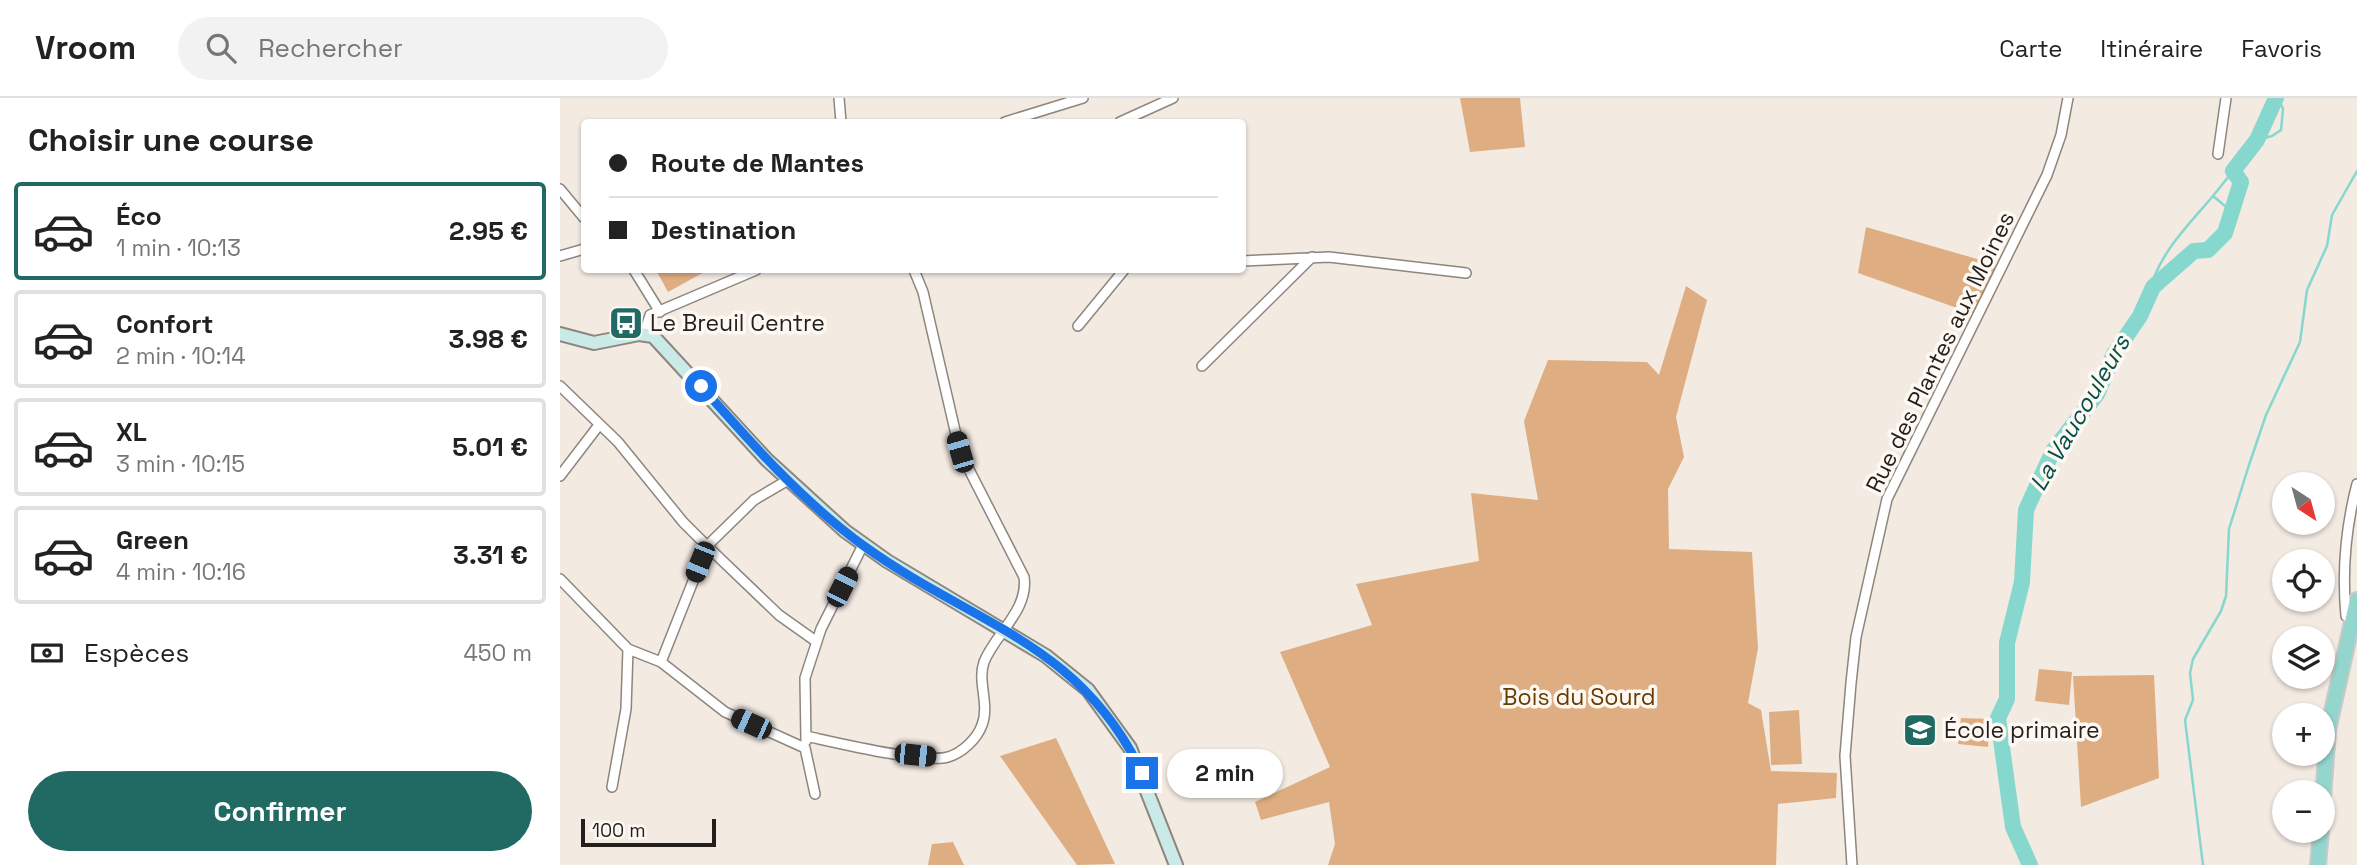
<!DOCTYPE html>
<html lang="fr">
<head>
<meta charset="utf-8">
<style>
	body { margin:0; font-family:"Space Grotesk",sans-serif; background:#f2f2f2; color:#222; height:100vh; display:flex; flex-direction:column; font-size:26px; white-space:nowrap }
	* { box-sizing:border-box; margin:0 }
	p { font-size:23px; color:#767676 }
	.icon { flex:none; width:38px; height:38px; fill:none; stroke:currentColor; stroke-width:2; stroke-linecap:round; stroke-linejoin:round }
	.map { position:relative; flex:1; overflow:hidden }
	.drawer { display:flex; flex-direction:column; background:#fff; width:560px }
	.drawer>* { flex:none }
	.hud { position:absolute; left:21px; top:21px; width:665px; height:154px; border-radius:7px; box-shadow:0 2px 5px #0004; display:grid; align-content:center; height:154px; padding:0 28px; background:#fff }
	.needle { width:46px; rotate:144deg }
	.tools { position:absolute; left:1712px; top:374px; display:grid; gap:14px }
	.tools a { display:grid; place-items:center; width:63px; height:63px; border-radius:50%; background:#fff; box-shadow:0 2px 5px #0004; font-size:35px }
	.scale { position:absolute; left:21px; bottom:18px; width:135px; box-sizing:border-box; padding-left:7px; border:4px solid #231f1c; border-top:0; font-size:19px; line-height:24px; white-space:nowrap; color:#231f1c; -webkit-text-stroke:5px #fef8f3; paint-order:stroke }
	.end { position:absolute; width:32px; height:32px; margin:-16px; border:9px solid #1a73e8; background:#fff; box-shadow:0 0 0 4px #fff }
	.from { border-radius:50% }
	.bubble { position:absolute; height:49px; border-radius:24px; background:#fff; box-shadow:0 2px 5px #0004; font-size:23px; font-weight:700; line-height:49px; text-align:center }
	.car { position:absolute; width:21px; height:42px; margin:-21px -10px; border-radius:9px; box-shadow:0 0 5px 2px #0007; background:linear-gradient(#222 24%,#8ab4d8 0 40%,#222 0 76%,#8ab4d8 0 86%,#222 0) }
	.hud b { display:flex; align-items:center; gap:24px; height:66px; font-size:26px }
	.hud b+b { border-top:2px solid #e0e0e0 }
	.hud i { width:18px; height:18px; background:#222 }
	ul { padding:0; list-style:none }
	li { display:flex; align-items:center; gap:21px; height:98px; margin:0 14px 10px; padding:0 14px; border:4px solid #e0e0e0; border-radius:7px }
	li div { flex:1 }
	li b { display:block; font-size:26px }
	li em { font-style:normal; font-weight:700 }
	li.on { border-color:#216a63 }
	li>.icon { width:63px; height:63px; stroke-width:1.5 }
	h2 { padding:0 28px; font-size:32px; line-height:84px }
	.pay { display:flex; align-items:center; gap:18px; height:77px; padding:0 28px; font-size:26px }
	.pay p { margin-inline-start:auto }
	.button { display:flex; gap:14px; margin-top:auto; padding:14px 28px }
	.button a { flex:1; height:80px; border-radius:42px; background:#216a63; color:#fff; font-size:28px; font-weight:700; line-height:80px; text-align:center }
	header { display:flex; align-items:center; gap:42px; box-sizing:border-box; height:98px; padding:0 35px; background:#fff; border-bottom:2px solid #e0e0e0 }
	header strong { font-size:33px }
	nav { display:flex; gap:38px; margin-inline-start:auto; font-size:24px }
	.search { width:490px; height:63px; background:#f2f2f2; display:flex; align-items:center; gap:18px; box-sizing:border-box; padding:0 24px; border-radius:38px; color:#767676; font-size:26px }
	main { display:flex; flex:1; min-height:0 }
	.map>svg:first-child { display:block }
	.green { fill:#deae82 }
	.lines { fill:none; stroke-linecap:round; stroke-linejoin:round }
	.stream { stroke:#86d7cd; stroke-width:2.5 }
	.river { stroke:#86d7cd; stroke-width:16 }
	.minor-casing { stroke:#8e857e; stroke-width:12 }
	.secondary-casing { stroke:#8e857e; stroke-width:16 }
	.primary-casing { stroke:#cac9c9; stroke-width:18 }
	.minor { stroke:#fff; stroke-width:9 }
	.secondary { stroke:#c9eae6; stroke-width:12 }
	.primary { stroke:#94d5ce; stroke-width:14 }
	.route { stroke:#1a73e8; stroke-width:9 }
	.labels { text-anchor:middle; stroke-width:7; stroke-linejoin:round; paint-order:stroke }
	.poi-label { font-size:23px; fill:#231f1c; stroke:#fef8f3; text-anchor:start }
	.street-label { font-size:23px; fill:#231f1c; stroke:#fef8f3 }
	.park-label { font-size:23px; fill:#673b01; stroke:#fef8f3 }
	.water-label { font-size:24px; font-style:italic; fill:#05504a; stroke:#fef8f3 }
</style>
</head>
<body>
<header>
<strong>Vroom</strong>
<div class="search"><svg class="icon" aria-label="search" viewBox="0 0 24 24"><circle cx="10" cy="10" r="6"/><path d="M15 15l6 6"/></svg>Rechercher</div>
<nav><a>Carte</a><a>Itinéraire</a><a>Favoris</a></nav>
</header>
<main>
<section class="drawer">
<h2>Choisir une course</h2>
<ul>
<li class="on"><svg class="icon" aria-label="car" viewBox="0 0 24 24"><path d="M5 17H2v-5l4-1 3-4h7l3 4 3 1v5h-3M9 17h6M6 11h13"/><circle cx="7" cy="17" r="2"/><circle cx="17" cy="17" r="2"/></svg><div><b>Éco</b><p>1 min · 10:13</p></div><em>2.95 €</em></li>
<li><svg class="icon" aria-label="car" viewBox="0 0 24 24"><path d="M5 17H2v-5l4-1 3-4h7l3 4 3 1v5h-3M9 17h6M6 11h13"/><circle cx="7" cy="17" r="2"/><circle cx="17" cy="17" r="2"/></svg><div><b>Confort</b><p>2 min · 10:14</p></div><em>3.98 €</em></li>
<li><svg class="icon" aria-label="car" viewBox="0 0 24 24"><path d="M5 17H2v-5l4-1 3-4h7l3 4 3 1v5h-3M9 17h6M6 11h13"/><circle cx="7" cy="17" r="2"/><circle cx="17" cy="17" r="2"/></svg><div><b>XL</b><p>3 min · 10:15</p></div><em>5.01 €</em></li>
<li><svg class="icon" aria-label="car" viewBox="0 0 24 24"><path d="M5 17H2v-5l4-1 3-4h7l3 4 3 1v5h-3M9 17h6M6 11h13"/><circle cx="7" cy="17" r="2"/><circle cx="17" cy="17" r="2"/></svg><div><b>Green</b><p>4 min · 10:16</p></div><em>3.31 €</em></li>
</ul>
<div class="pay"><svg class="icon" aria-label="cash" viewBox="0 0 24 24"><path d="M3 7h18v10H3z"/><circle cx="12" cy="12" r="2"/></svg>Espèces<p>450 m</p></div>
<div class="button"><a>Confirmer</a></div>
</section>
<div class="map">
<svg width="1797" height="767" viewBox="0 0 1797 767">
	<rect width="100%" height="100%" fill="#f3eae2"/>
	<!-- green -->
	<path class="green" d="M900,0h60l5,49 -55,5z
		M1306,129l132,38 -24,49 -116,-41z
		M96,172h52l-40,22z
		M1126,188l21,14 -31,117 8,40 -16,32 1,60 83,3 6,96 -10,55 13,7 10,61 66,2 -1,25 -58,6 -2,61h-448l7,-21 -6,-42 -68,18 -6,-18 75,-35 -50,-115 92,-27 -16,-41 123,-23 -8,-68 67,7 -14,-79 24,-61 99,2 12,13z
		M1479,571l33,3 -3,33 -34,-4z
		M1594,577l5,103 -78,29 -8,-131z
		M1239,612l3,54 -31,1 -2,-53z
		M1401,620l29,1 -2,28 -30,-3z
		M496,640l59,126 -38,1 -77,-109z
		M393,744l11,23h-36l4,-21z"/>
	<g class="lines">
		<!-- stream -->
		<path class="stream" d="M1697,42l15,-4 9,-6 2,-21 -5,-11
			M1671,113l-18,-15 20,-25
			M1588,199c9,-42 38,-69 65,-101
			M1643,767l-18,-145 8,-20 -3,-27 3,-14 28,-48 5,-15 3,-67 20,-64 17,-50 34,-73 7,-52 20,-44 5,-31 25,-44"/>
		<!-- river -->
		<path class="river" d="M1470,767l-17,-38 -15,-109 9,-19v-56l15,-61 4,-72 27,-59 44,-57 17,-40 26,-38 13,-29 41,-36 14,-1 17,-17 16,-51 -8,-11 24,-31 19,-42"/>
		<!-- minor casing -->
		<g class="minor-casing">
			<path id="minor" d="M279,0l2,24
				M445,24l78,-24
				M560,24l53,-24
				M1658,56l8,-56
				M0,91l24,29
				M0,158l24,-7
				M682,163l87,-4 137,16
				M74,172l26,42
				M518,228l46,-56
				M84,236l6,-19 106,-45
				M642,268l110,-109
				M0,288l58,56 65,80 24,24 72,69 38,27
				M0,378l39,-51
				M0,481l68,70 33,13 64,50 80,36 10,46
				M1792,520l-6,-2c-4,-43 0,-90 11,-132
				M101,564l46,-116 47,-46 34,-20
				M246,638c28,6 118,28 142,21 14,-4 29,-18 34,-32 8,-21 -5,-43 2,-63 11,-28 45,-52 40,-85l-64,-125 -37,-160 -9,-22
				M246,643l-1,-63 16,-49 42,-84
				M52,689l14,-78 2,-60
				M1292,767l-7,-109 6,-73 5,-46 31,-138 160,-324 14,-40 7,-37"/>
		</g>
		<!-- secondary casing -->
		<g class="secondary-casing">
			<path id="secondary" d="M0,236l34,9 45,-9 14,2 114,124 78,71 42,30 159,95 42,34 42,58 46,117"/>
		</g>
		<!-- primary casing -->
		<g class="primary-casing">
			<path id="primary" d="M1762,714l6,-82 29,-130
				M1758,767l3,-34"/>
		</g>
		<!-- minor -->
		<use href="#minor" class="minor"/>
		<!-- secondary -->
		<use href="#secondary" class="secondary"/>
		<!-- primary -->
		<use href="#primary" class="primary"/>
	</g>
	<g class="lines">
		<!-- route -->
		<path class="route" d="M141,288c50,57 101,115 163,160 108,78 216,96 278,227"/>
	</g>
	<!-- icons -->
	<defs>
		<g id="bus-square" transform="scale(1.75)"><rect x="-9" y="-9" width="18" height="18" rx="4" fill="#216a63" stroke="#fef8f3"/><path d="M-5-6H5V4H4V6H2V4H-2V6H-4V4H-5ZM-3.5-4V0h7V-4ZM-3.5 1.2v1.5H-2V1.2ZM2 1.2v1.5H3.5V1.2Z" fill="#fff"/></g>
		<g id="school-square" transform="scale(1.75)"><rect x="-9" y="-9" width="18" height="18" rx="4" fill="#216a63" stroke="#fef8f3"/><path d="M0-5L7-2L0 1L-7-2ZM-4 1L0 2.5L4 1V4Q0 6-4 4Z" fill="#fff"/></g>
	</defs>
	<g fill-rule="evenodd">
		<use href="#bus-square" x="66" y="225"/>
		<use href="#school-square" x="1360" y="632"/>
	</g>
	<g class="labels">
		<!-- poi labels -->
		<g class="poi-label">
			<text x="90" y="233">Le Breuil Centre</text>
			<text x="1384" y="640">École primaire</text>
		</g>
		<!-- street labels -->
		<g class="street-label">
			<text transform="translate(1380 254) rotate(-64)" y="8">Rue des Plantes aux Moines</text>
		</g>
		<!-- park labels -->
		<g class="park-label">
			<text x="1019" y="607">Bois du Sourd</text>
		</g>
		<!-- water labels -->
		<g class="water-label">
			<text transform="translate(1520 315) rotate(-60)" y="8">La Vaucouleurs</text>
		</g>
	</g>
</svg>
<div class="tools">
<a><svg class="needle" viewBox="-14 -14 28 28"><path d="M0-13l5 13h-10z" fill="#e53935"/><path d="M0 13l5-13h-10z" fill="#767676"/></svg></a>
<a><svg class="icon" aria-label="locate" viewBox="0 0 24 24"><circle cx="12" cy="12" r="6"/><path d="M12 2v4M12 18v4M2 12h4M18 12h4"/></svg></a>
<a><svg class="icon" aria-label="layers" viewBox="0 0 24 24"><path d="M12 4l9 5-9 5-9-5zM3 14l9 5 9-5"/></svg></a>
<a>+</a>
<a>−</a>
</div>
<div class="scale">100 m</div>
<i class="end from" style="left:141px;top:288px"></i>
<i class="end" style="left:582px;top:675px"></i>
<div class="bubble" style="left:607px;top:651px;width:116px">2 min</div>
<i class="car" style="left:400px;top:354px;rotate:344deg"></i>
<i class="car" style="left:140px;top:464px;rotate:202deg"></i>
<i class="car" style="left:282px;top:489px;rotate:27deg"></i>
<i class="car" style="left:191px;top:626px;rotate:294deg"></i>
<i class="car" style="left:355px;top:657px;rotate:96deg"></i>
<div class="hud">
<b><i class="from"></i>Route de Mantes</b>
<b><i></i>Destination</b>
</div>
</div>
</main>
</body>
</html>
